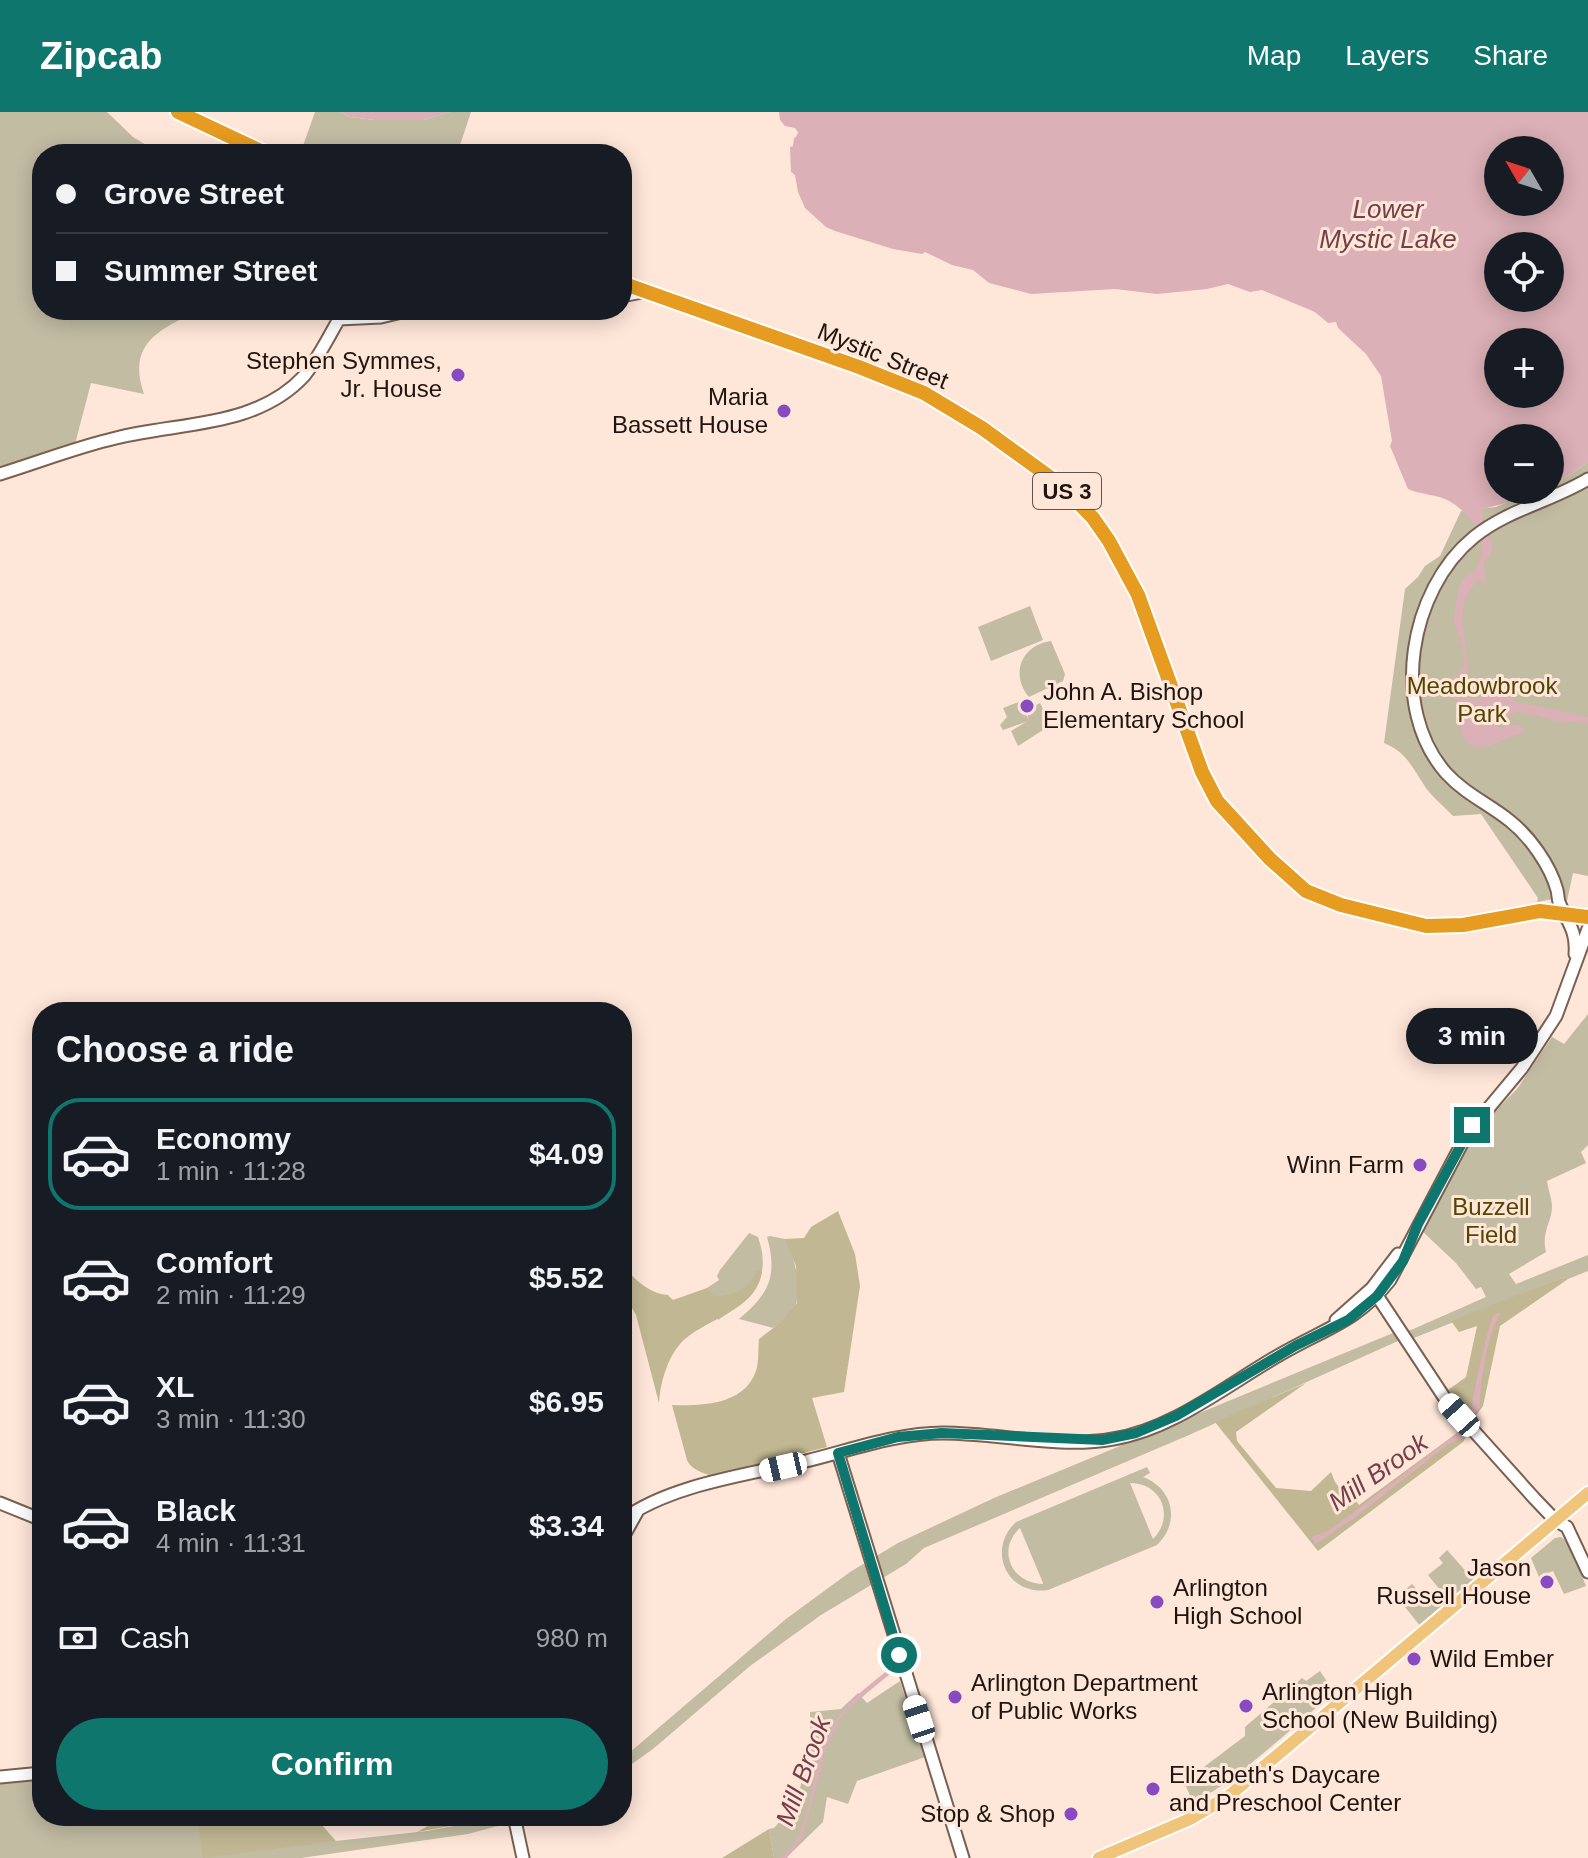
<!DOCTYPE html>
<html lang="en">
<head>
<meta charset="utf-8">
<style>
	body { margin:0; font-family:Arial,sans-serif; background:#242831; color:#f1f3f6; height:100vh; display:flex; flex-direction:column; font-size:30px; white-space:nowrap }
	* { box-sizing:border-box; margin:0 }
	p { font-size:26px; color:#9ea1a6 }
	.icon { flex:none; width:44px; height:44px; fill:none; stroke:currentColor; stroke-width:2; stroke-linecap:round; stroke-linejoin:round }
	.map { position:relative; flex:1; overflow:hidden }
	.side { position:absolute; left:32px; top:890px; width:600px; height:824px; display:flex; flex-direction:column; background:#171b24; border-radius:32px; box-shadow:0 4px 20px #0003 }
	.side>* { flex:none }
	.hud { position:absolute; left:32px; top:32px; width:600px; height:176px; border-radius:32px; box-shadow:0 4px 20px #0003; display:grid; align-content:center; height:176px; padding:0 24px; background:#171b24 }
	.needle { width:52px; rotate:309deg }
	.tools { position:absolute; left:1484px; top:24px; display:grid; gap:16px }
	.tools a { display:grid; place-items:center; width:80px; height:80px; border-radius:50%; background:#171b24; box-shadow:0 4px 20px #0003; font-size:40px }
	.end { position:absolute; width:36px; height:36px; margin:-18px; border:10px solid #0f766e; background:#fff; box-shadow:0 0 0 4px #fff }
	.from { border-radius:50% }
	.bubble { position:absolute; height:56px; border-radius:28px; background:#171b24; box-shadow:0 4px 20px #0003; font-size:26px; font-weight:600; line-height:56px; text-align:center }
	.car { position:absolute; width:24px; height:48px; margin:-24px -12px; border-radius:10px; box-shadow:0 0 6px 2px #0007; background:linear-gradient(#fff 24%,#345 0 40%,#fff 0 76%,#345 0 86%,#fff 0) }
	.hud b { display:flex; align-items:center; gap:28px; height:76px; font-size:30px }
	.hud b+b { border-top:2px solid #363941 }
	.hud i { width:20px; height:20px; background:#f1f3f6 }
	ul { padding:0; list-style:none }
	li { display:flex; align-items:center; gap:24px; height:112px; margin:0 16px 12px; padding:0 8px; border:4px solid transparent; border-radius:32px }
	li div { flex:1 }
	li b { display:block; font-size:30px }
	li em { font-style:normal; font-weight:600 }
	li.current { border-color:#0f766e }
	li>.icon { width:72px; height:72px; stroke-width:1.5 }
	h2 { padding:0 24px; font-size:36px; line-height:96px }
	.pay { display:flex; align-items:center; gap:20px; height:88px; padding:0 24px; font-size:30px }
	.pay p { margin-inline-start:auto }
	.action { display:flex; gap:16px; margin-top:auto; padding:16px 24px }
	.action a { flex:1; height:92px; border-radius:48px; background:#0f766e; color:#fff; font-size:32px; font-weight:600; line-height:92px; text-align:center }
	header { display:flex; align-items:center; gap:48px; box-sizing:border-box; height:112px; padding:0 40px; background:#0f766e; color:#fff }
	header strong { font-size:38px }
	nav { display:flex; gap:44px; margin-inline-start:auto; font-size:28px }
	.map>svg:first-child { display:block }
	.green { fill:#c2bca3; fill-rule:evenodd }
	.forest { fill:#c1b792 }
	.water { fill:#dbb0b6; fill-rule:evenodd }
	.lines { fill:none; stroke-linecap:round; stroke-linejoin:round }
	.secondary-casing { stroke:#796051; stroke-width:15 }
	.primary-casing { stroke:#fff; stroke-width:16 }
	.highway-casing { stroke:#fff; stroke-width:18 }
	.secondary { stroke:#fff; stroke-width:11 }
	.primary { stroke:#f0c47a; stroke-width:12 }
	.highway { stroke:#e69c21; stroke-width:14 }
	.route { stroke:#0f766e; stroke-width:10 }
	.poi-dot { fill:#874ac0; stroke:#fee6d8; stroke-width:3 }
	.labels { text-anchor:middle; stroke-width:6; stroke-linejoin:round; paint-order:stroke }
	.shield { fill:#fee6d8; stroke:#62534b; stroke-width:2 }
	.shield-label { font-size:22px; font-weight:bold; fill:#1f140e }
	.street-label { font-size:24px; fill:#1f140e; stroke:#fee6d8 }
	.poi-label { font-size:24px; fill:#1f140e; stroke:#fee6d8; text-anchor:start }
	.park-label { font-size:24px; fill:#534400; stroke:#fee6d8 }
	.water-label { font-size:26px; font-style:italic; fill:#773d48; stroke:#fee6d8 }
</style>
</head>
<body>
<header>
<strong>Zipcab</strong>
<nav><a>Map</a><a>Layers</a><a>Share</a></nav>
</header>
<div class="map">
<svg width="1588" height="1746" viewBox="0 0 1588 1746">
	<rect width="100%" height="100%" fill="#fee6d8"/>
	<!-- green -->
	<path class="green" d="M0,0h107l26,25 28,17h-119v156h159c-40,18 -75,33 -57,84l-53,-11 -16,61 -75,24z
		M315,0h25l10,5 25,3h48l27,-8h21l-14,42h-157z
		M1588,350v414l-15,-3 -6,28 -14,-2 -16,3 1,-4 -57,-84 -28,2c-8,-9 -19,-17 -27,-28 -13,-19 -19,-36 -42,-45l21,-154 13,-12 7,-11 15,-10 21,-45 35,-4 40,-17h14v-6l20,-9z
		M1030,494l13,34 -52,21 -13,-34z
		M1051,529l14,33 -2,7 -34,16c-19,-22 -8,-52 22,-56z
		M1021,589l8,20 -3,-11 14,-7 11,22 -33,21 -7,-15 15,-9 -23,8 -3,-5 7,-8 -4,-9z
		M1588,902v131l-7,7 5,11 -39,18c1,8 5,18 5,26 0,15 -11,24 -6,45l-37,22 7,10 72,-29v16l-20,8 -3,-2 -151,61 -16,3 -209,94 -265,113 -18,16 -85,51 -71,51 -97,83 -31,22v-12l164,-140 64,-47 48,-29 96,-45 399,-165 18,-3 75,-33 -5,-10 -5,2 -20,-26 -33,-31 47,-89 12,-19 35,-35 35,-52 12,7z
		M749,1121l9,4c15,43 -7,61 -40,83l-11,-32 12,-8 -2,-4 3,-6z
		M770,1124l15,3c9,13 18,53 10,67 -4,8 -15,18 -22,22l-34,-9c30,-25 39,-43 28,-82z
		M1147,1355l3,6 -7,4c30,11 38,45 14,68l-109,45c-41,6 -62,-40 -32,-68zM1130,1371c32,0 45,34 23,56zM1020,1416l23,55v1c-31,0 -47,-34 -23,-56z
		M1561,1425l7,5 18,44 -22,8 -11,-23 -14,6 -8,-19 24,-20z
		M1447,1438l32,36 -54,46 -28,-35 15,-13 12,13 -5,5 3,4 8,-7 7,3 2,-2 1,-10 -12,-15 15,-12 -4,-5z
		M1320,1559l14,21c-21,18 -122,111 -142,108l-8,-18 61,-46v-9l57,-49 4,3z
		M900,1569l25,76 -68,24 -9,23 -21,-7 -4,25 -37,36h-12l-5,-29 5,-1 21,-23 16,-55 -1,-38 31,-3 17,-16 9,10z
		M42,1668v36h272l22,25 91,-10 80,-15h28l-67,18 -167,24h-301v-74z"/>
	<!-- forest -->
	<path class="forest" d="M838,1099l17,43 5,32 -16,106 -32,6 15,49 -115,29c-10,-3 -21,-7 -25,-16l-15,-55c30,1 72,0 84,-34 3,-8 2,-22 3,-32l22,-17 16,-19 -1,-37 -11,-27 19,-1 7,-11z
		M622,1152c12,15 27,30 46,31l5,5 34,-12 7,8c20,0 36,-7 43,-26l5,1c-5,41 -58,47 -82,73 -13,15 -20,39 -21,59l-23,-88 -14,-24z
		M1565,1165l3,2 -68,47 -17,80 -10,14 -25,-30 18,-13 11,-51 -18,6 -8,-11z
		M1306,1271l-70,49 1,9 39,47 35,3 20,-19 4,10 14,18 5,-2 5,7 102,-75 6,5 -4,7 -145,109 -103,-129z
		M197,1704h117l21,25 -132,17z
		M465,1704h40l-88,16 18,-10z
		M769,1717l5,29h-52z"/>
	<!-- water -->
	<path class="water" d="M340,0h110l-27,8h-48l-25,-3z
		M779,0h809v350l-18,13 -20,9v-46h-52v52h38l-30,13 -23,6c-4,12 7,27 10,39l-9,15 2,24 -8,-9 -14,23 -2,17 6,50 -2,7 -15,12 1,6 8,5 20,1 13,-15 8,-3 9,16 7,5 71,15v6l-32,-2 -38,-10 -20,11 -1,3 4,5 3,-5h16l4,5 -3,4c-18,2 -44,27 -58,3 -5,-10 -1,-20 -2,-31l-15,-16 3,-10c27,-11 11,-38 5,-59 1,-10 3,-33 9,-41 3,-5 9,-6 13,-12 16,-25 -4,-54 -27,-67 -12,-7 -28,-6 -41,-12l-18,-43 2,-5 -11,-65 -15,-22 -28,-26 -2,-6 -8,1 -13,-11 -53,-22 -12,2 -22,-8 -21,5 -50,5 -42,-5 -84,5 -42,-11 -16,-13 -21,-5 -27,-13 -3,2 -29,-5 -58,-18 -9,-4 -21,-19 -7,-16 -3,-17 -4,-3 -1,-25 3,-1 1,-8 2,-1 2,-5 -3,-4 -10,-2 -5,-6zM1498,38h52v52h-52zM1498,134h52v52h-52zM1498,230h52v52h-52z
		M1498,1201l3,1c-13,14 -22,74 -21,94l-8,7c-3,-10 16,-85 21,-100z
		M1461,1318l5,5 -2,2 -17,8 -95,75c-13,7 -23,17 -37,24l-4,-7 15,-5 32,-23z
		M894,1553l2,4 -52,43 -18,37 -23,87 -16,22h-7c27,-18 29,-61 37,-91 4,-16 11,-31 19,-46 13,-23 38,-39 58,-56z"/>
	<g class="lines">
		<!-- secondary casing -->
		<g class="secondary-casing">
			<path id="secondary" d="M622,184l25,-5
				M0,362c39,-12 77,-27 116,-36 63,-16 140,-10 188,-62 14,-17 24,-38 35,-57l42,-2 29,-7
				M1575,842c2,-24 -8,-32 -16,-52 -1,-3 -1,-8 -2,-12 -7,-25 -27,-53 -47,-69 -21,-17 -45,-27 -64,-48 -57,-65 -37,-183 28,-236 33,-27 78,-36 114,-58
				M1372,1176l74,112 88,98 21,22 12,7 21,45
				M1336,1208l36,-32 26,-34
				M838,1341l125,405
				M0,1391l42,17
				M622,1408c49,-36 126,-45 184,-59 45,-11 91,-28 137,-28 56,0 115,16 170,6 61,-10 115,-55 168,-85 43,-25 77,-33 109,-74l77,-146 55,-66 34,-52 32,-87
				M622,1427l15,-27
				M0,1665l42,-4
				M514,1704l9,42"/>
		</g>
		<!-- primary casing -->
		<g class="primary-casing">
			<path id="primary" d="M1099,1746l91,-39 40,-24 358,-302"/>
		</g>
		<!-- highway casing -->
		<g class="highway-casing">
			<path id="highway" d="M178,0l89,42
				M622,171l237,84 65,26 58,35 80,58 31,32 16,23 29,54 64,177 15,29 53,58 36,32 35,14 85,21 37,-1 77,-14 48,6"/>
		</g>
		<!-- secondary -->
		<use href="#secondary" class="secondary"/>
		<!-- primary -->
		<use href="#primary" class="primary"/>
		<!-- highway -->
		<use href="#highway" class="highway"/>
	</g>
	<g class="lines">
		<!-- route -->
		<path class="route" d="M899,1543l-61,-202 60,-16 44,-4 160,7 34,-7 40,-17 119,-70 53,-26 29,-24 26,-35 15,-37 54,-99"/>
	</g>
	<!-- markers -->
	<g class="poi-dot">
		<circle cx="458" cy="263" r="8"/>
		<circle cx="784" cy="299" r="8"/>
		<circle cx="1027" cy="594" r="8"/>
		<circle cx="1420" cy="1053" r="8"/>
		<circle cx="1547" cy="1470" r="8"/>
		<circle cx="1157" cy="1490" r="8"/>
		<circle cx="1414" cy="1547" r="8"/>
		<circle cx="955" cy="1585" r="8"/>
		<circle cx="1246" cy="1594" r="8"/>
		<circle cx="1153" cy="1677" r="8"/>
		<circle cx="1071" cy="1702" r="8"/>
	</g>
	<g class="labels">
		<!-- shield labels -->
		<rect class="shield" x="1033" y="361" width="68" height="36" rx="6"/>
		<g class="shield-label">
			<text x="1067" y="387">US 3</text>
		</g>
		<!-- street labels -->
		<g class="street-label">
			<text transform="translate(883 244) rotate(22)" y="8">Mystic Street</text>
		</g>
		<!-- poi labels -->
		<g class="poi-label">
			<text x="442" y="257" text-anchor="end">Stephen Symmes,<tspan x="442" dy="28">Jr. House</tspan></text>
			<text x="768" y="293" text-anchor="end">Maria<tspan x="768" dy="28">Bassett House</tspan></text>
			<text x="1043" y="588">John A. Bishop<tspan x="1043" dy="28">Elementary School</tspan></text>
			<text x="1404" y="1061" text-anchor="end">Winn Farm</text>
			<text x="1531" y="1464" text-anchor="end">Jason<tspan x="1531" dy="28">Russell House</tspan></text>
			<text x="1173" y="1484">Arlington<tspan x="1173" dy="28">High School</tspan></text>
			<text x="1430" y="1555">Wild Ember</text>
			<text x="971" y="1579">Arlington Department<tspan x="971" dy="28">of Public Works</tspan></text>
			<text x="1262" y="1588">Arlington High<tspan x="1262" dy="28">School (New Building)</tspan></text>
			<text x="1169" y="1671">Elizabeth's Daycare<tspan x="1169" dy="28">and Preschool Center</tspan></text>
			<text x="1055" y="1710" text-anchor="end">Stop &amp; Shop</text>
		</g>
		<!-- park labels -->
		<g class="park-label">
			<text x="1482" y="582">Meadowbrook<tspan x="1482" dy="28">Park</tspan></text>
			<text x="1491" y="1103">Buzzell<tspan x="1491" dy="28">Field</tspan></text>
		</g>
		<!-- water labels -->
		<g class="water-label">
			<text x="1388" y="106">Lower<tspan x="1388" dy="30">Mystic Lake</tspan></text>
			<text transform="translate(1378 1360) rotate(-35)" y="9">Mill Brook</text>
			<text transform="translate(803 1659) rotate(-70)" y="9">Mill Brook</text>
		</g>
	</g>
</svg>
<div class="tools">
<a><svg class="needle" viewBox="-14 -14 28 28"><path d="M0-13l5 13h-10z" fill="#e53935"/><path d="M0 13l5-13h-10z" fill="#9ea1a6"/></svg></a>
<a><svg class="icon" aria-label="locate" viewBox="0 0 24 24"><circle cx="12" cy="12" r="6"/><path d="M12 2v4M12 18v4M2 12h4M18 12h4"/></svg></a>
<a>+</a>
<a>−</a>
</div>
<i class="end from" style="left:899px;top:1543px"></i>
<i class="end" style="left:1472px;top:1013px"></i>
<div class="bubble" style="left:1406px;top:896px;width:132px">3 min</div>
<i class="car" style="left:1459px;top:1303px;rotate:318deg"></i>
<i class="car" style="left:783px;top:1355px;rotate:257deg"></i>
<i class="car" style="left:919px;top:1607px;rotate:342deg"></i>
<div class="hud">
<b><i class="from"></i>Grove Street</b>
<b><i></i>Summer Street</b>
</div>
<section class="side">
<h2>Choose a ride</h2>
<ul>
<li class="current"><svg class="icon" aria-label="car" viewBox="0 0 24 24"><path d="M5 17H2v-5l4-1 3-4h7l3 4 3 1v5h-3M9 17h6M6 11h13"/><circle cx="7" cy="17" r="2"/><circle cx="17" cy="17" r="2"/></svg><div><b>Economy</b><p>1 min · 11:28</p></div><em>$4.09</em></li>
<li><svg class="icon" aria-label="car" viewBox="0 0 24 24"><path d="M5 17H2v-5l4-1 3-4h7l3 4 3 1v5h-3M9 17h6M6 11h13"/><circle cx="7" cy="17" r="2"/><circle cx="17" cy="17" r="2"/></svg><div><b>Comfort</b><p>2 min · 11:29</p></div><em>$5.52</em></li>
<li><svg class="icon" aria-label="car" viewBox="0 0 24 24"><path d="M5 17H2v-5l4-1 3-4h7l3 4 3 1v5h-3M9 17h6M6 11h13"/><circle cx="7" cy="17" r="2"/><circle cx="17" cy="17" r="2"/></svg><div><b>XL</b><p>3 min · 11:30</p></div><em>$6.95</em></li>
<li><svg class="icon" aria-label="car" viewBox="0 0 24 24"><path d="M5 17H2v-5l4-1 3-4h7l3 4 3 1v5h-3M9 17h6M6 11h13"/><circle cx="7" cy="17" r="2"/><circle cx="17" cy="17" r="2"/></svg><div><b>Black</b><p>4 min · 11:31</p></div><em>$3.34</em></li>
</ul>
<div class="pay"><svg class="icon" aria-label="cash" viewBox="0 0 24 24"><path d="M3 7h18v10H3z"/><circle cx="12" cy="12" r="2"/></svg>Cash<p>980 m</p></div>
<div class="action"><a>Confirm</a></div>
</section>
</div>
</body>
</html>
